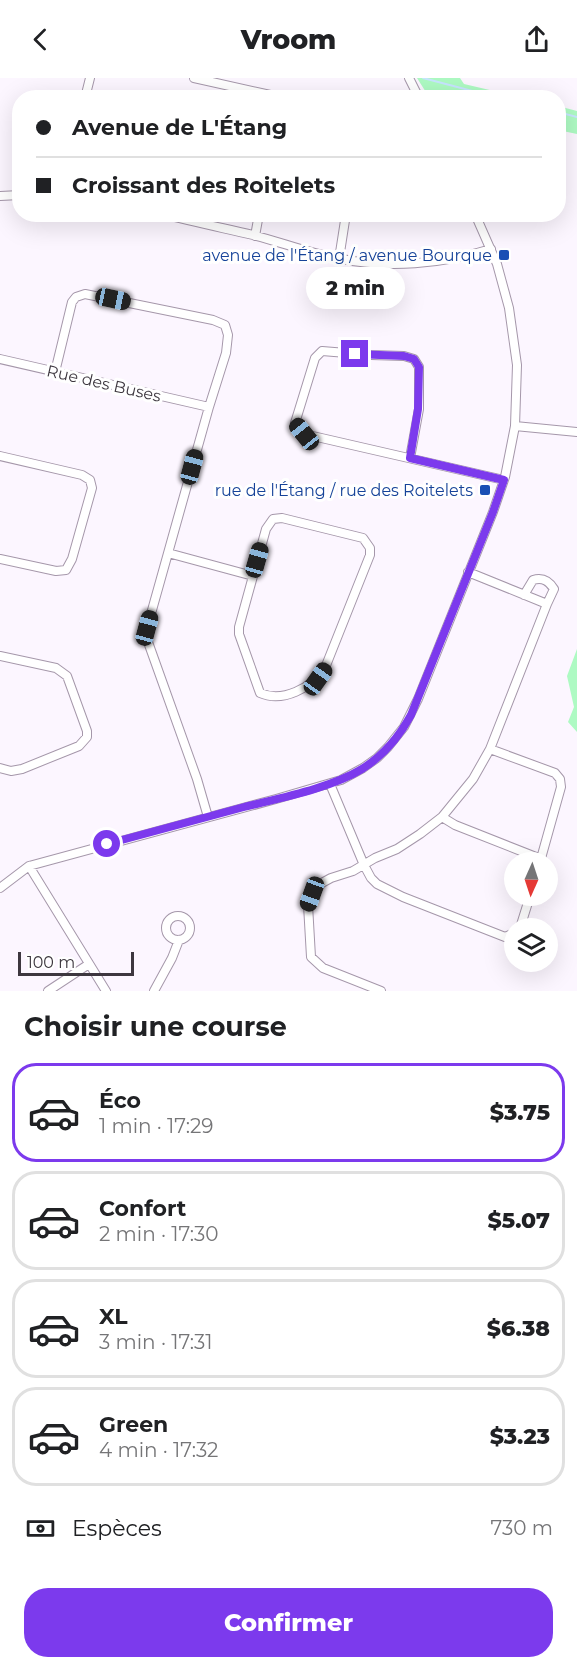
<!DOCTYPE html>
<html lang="fr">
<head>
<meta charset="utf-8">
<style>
	body { margin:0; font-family:Montserrat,sans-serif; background:#f6f6f6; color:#202124; height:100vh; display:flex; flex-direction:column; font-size:22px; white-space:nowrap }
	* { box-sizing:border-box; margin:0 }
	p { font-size:20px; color:#757577 }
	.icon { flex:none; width:33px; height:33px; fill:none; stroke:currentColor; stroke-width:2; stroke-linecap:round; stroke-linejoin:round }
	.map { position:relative; height:913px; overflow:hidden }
	.sheet { display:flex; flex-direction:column; background:#fff; flex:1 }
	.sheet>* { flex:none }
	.hud { position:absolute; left:12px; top:12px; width:554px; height:132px; border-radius:24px; box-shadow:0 6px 24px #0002; display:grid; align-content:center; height:132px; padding:0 24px; background:#fff }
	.needle { width:39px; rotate:183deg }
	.fabs { position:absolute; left:504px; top:774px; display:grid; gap:12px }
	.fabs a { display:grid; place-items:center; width:54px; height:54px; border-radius:50%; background:#fff; box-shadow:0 6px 24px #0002; font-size:30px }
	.scale { position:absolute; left:18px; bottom:15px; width:116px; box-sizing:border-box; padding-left:6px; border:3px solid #3d373f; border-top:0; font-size:16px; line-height:21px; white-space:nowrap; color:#3d373f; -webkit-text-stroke:4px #fff; paint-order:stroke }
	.end { position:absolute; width:27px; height:27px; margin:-14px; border:8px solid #7c3aed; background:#fff; box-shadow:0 0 0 3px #fff }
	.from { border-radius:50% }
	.bubble { position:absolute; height:42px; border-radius:21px; background:#fff; box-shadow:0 6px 24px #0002; font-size:20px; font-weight:800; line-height:42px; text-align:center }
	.car { position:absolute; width:18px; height:36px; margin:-18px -9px; border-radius:8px; box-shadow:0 0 4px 2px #0007; background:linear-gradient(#222 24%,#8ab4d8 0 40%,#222 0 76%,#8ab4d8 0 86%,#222 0) }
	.hud b { display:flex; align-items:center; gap:21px; height:57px; font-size:22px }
	.hud b+b { border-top:2px solid #e0e0e0 }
	.hud i { width:15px; height:15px; background:#202124 }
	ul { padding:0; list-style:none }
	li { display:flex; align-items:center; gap:18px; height:99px; margin:0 12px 9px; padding:0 12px; border:3px solid #e0e0e0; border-radius:24px }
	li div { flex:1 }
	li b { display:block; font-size:22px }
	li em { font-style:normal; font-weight:800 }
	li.on { border-color:#7c3aed }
	li>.icon { width:54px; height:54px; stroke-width:1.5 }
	h2 { padding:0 24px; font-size:27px; line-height:72px }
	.pay { display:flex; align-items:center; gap:15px; height:66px; padding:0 24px; font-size:22px }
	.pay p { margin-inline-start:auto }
	.action { display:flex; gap:12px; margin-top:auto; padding:12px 24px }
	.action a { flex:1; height:69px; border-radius:24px; background:#7c3aed; color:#fff; font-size:24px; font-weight:800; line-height:69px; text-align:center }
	header { display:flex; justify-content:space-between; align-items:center; height:78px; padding:0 24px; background:#fff; font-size:27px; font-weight:800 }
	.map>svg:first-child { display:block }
	.green { fill:#aefac3 }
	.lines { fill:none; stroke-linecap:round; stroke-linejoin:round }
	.stream { stroke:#c7e5ff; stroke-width:2 }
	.minor-casing { stroke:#a597aa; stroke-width:10 }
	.minor { stroke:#fff; stroke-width:8 }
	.route { stroke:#7c3aed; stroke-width:8 }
	.transit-dot { fill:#1a4fb4; stroke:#fff; stroke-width:2 }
	.labels { text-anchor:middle; stroke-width:6; stroke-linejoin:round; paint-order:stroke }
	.transit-label { font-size:16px; fill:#164399; stroke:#fff; text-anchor:end }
	.street-label { font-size:16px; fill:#3d373f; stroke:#fff }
</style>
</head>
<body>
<header><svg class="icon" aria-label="back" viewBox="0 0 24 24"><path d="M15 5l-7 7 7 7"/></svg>Vroom<svg class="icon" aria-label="share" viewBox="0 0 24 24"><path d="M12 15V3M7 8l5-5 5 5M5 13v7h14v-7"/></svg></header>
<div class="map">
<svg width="577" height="913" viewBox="0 0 577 913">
	<rect width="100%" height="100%" fill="#fcf6ff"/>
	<!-- green -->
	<path class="green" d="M417,0h43l4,6 55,13h-90z
		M558,28l19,5v23l-19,-4z
		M577,571v83l-9,-10 6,-15 -7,-31z"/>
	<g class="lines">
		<!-- stream -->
		<path class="stream" d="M423,0l76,20
			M558,34l19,5"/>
		<!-- minor casing -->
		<g class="minor-casing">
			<path id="minor" d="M194,0l90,20
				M409,0l10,20
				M85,20l5,-20
				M0,118l20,-1
				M163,136c30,8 60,14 90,21 28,7 55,18 84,23 50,11 106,6 154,-9
				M255,158l4,-22
				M339,181l7,-45
				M0,281l209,48
				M55,294l17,-70 4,-5 9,-3 128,26 12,5 3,10 -2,18 -17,54 -62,221 1,14 49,137 11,38
				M515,348l62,6
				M0,378l82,19 8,5 2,8 -20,71 -6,11 -10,1 -56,-12
				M410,380l9,-49v-42l-5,-8 -10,-3 -33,-1 -49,-4 -7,7 -20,65 9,11 200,46
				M282,440l81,20 7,10v7l-45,113c-14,20 -42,35 -65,25l-21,-59v-7l27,-98 7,-10z
				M168,475l85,23
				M524,517l9,-15c10,-3 16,1 21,9l-7,15
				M0,578l56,12 11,8 20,55v6l-8,9 -57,23 -11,2 -11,-3
				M490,671l65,24 5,6 1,8 -21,75
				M330,706l34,81 7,13 6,6 26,13 102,40 9,-4
				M442,739l13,8 86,34
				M29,788l77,125
				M0,810l29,-22 247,-67 65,-19 22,-12 14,-10 11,-11 16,-20 14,-28 75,-187 12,-35 10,-51 2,-61 -8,-57 -12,-44 -22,-50
				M166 850a12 12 0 1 1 24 0a12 12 0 1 1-24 0Z
				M520,850l10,-32
				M48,913l41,-27
				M154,913l18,-33 7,-18
				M381,913l-58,-23 -12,-11 -3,-52 4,-11 8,-10 11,-6 22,-7 22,-13 22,-9 23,-15 22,-17 31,-38 17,-30 57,-145 -79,-32"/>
		</g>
		<!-- minor -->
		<use href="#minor" class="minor"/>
	</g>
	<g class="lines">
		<!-- route -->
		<path class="route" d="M107,766c46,-12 91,-25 137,-37 36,-9 87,-19 118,-38 21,-13 37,-32 49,-54l82,-203 11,-32 -94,-22 8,-49 1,-42 -5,-8 -10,-3 -49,-2"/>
	</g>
	<!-- markers -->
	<g class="transit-dot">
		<rect x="498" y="171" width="12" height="12" rx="3"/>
		<rect x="479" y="406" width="12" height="12" rx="3"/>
	</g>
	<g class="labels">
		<!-- transit labels -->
		<g class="transit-label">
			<text x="492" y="183">avenue de l'Étang / avenue Bourque</text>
			<text x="473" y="418">rue de l'Étang / rue des Roitelets</text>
		</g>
		<!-- street labels -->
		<g class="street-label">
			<text transform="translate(104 305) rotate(13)" y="6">Rue des Buses</text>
		</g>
	</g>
</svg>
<div class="fabs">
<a><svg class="needle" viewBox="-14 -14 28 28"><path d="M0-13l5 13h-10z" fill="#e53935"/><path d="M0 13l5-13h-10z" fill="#757577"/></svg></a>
<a><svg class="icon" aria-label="layers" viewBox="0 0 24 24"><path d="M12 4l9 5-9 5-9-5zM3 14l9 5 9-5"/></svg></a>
</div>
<div class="scale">100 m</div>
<i class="end from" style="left:107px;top:766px"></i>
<i class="end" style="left:355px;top:276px"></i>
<div class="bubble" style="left:306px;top:189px;width:99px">2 min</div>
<i class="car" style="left:113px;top:221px;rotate:102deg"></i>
<i class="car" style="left:304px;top:356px;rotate:321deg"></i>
<i class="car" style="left:192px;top:389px;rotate:15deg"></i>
<i class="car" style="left:257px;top:482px;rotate:16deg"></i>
<i class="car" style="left:147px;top:550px;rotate:15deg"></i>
<i class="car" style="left:318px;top:601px;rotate:35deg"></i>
<i class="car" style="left:312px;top:816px;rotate:200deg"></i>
<div class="hud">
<b><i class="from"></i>Avenue de L'Étang</b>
<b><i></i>Croissant des Roitelets</b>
</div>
</div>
<section class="sheet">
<h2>Choisir une course</h2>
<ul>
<li class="on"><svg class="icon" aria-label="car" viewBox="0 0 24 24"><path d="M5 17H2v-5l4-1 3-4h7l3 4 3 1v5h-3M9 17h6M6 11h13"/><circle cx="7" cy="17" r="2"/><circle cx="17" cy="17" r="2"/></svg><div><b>Éco</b><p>1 min · 17:29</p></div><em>$3.75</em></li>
<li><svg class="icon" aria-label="car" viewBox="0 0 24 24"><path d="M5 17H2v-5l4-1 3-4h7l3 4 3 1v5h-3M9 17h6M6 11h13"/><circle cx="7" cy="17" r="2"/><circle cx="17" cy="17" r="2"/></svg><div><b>Confort</b><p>2 min · 17:30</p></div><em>$5.07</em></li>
<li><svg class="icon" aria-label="car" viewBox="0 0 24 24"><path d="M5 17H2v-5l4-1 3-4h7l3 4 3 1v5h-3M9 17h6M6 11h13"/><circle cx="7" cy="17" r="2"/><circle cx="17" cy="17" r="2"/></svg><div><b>XL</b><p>3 min · 17:31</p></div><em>$6.38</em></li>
<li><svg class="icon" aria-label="car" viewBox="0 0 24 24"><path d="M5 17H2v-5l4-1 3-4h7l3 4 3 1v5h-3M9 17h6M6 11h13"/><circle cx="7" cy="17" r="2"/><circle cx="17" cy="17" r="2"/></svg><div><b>Green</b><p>4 min · 17:32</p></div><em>$3.23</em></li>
</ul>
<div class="pay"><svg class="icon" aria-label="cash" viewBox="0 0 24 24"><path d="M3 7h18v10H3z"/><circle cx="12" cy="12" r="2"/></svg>Espèces<p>730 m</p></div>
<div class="action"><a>Confirmer</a></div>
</section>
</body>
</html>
